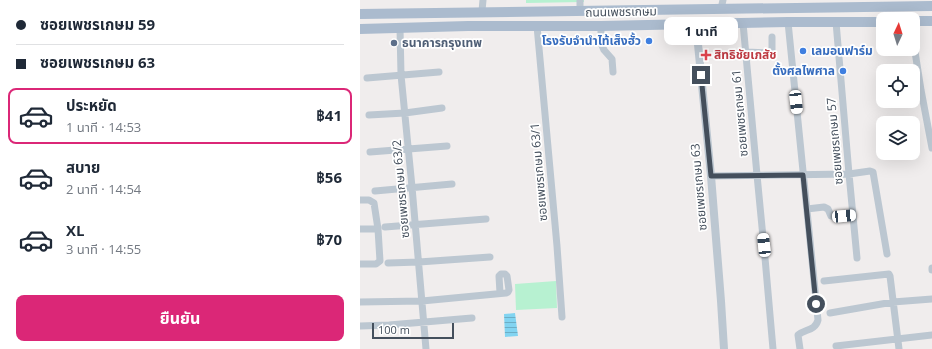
<!DOCTYPE html>
<html lang="th">
<head>
<meta charset="utf-8">
<style>
	body { margin:0; font-family:"Open Sans","Noto Sans Thai",sans-serif; background:#f2f2f3; color:#1f2937; height:100vh; display:flex; flex-direction:column; font-size:15px; white-space:nowrap }
	* { box-sizing:border-box; margin:0 }
	p { font-size:13px; color:#747a83 }
	.icon { flex:none; width:22px; height:22px; fill:none; stroke:currentColor; stroke-width:2; stroke-linecap:round; stroke-linejoin:round }
	.map { position:relative; flex:1; overflow:hidden }
	.drawer { display:flex; flex-direction:column; background:#fff; width:360px }
	.drawer>* { flex:none }
	.banner { display:grid; align-content:center; height:88px; padding:0 16px; background:#fff }
	.needle { width:26px; rotate:4deg }
	.controls { position:absolute; left:516px; top:12px; display:grid; gap:8px }
	.controls a { display:grid; place-items:center; width:44px; height:44px; border-radius:8px; background:#fff; box-shadow:0 4px 16px #0002; font-size:20px }
	.scale { position:absolute; left:12px; bottom:10px; width:82px; box-sizing:border-box; padding-left:4px; border:2px solid #444f5c; border-top:0; font-size:11px; line-height:14px; white-space:nowrap; color:#444f5c; -webkit-text-stroke:3px #fff; paint-order:stroke }
	.end { position:absolute; width:18px; height:18px; margin:-9px; border:5px solid #444f5c; background:#fff; box-shadow:0 0 0 2px #fff }
	.from { border-radius:50% }
	.bubble { position:absolute; height:28px; border-radius:8px; background:#fff; box-shadow:0 4px 16px #0002; font-size:13px; font-weight:700; line-height:28px; text-align:center }
	.car { position:absolute; width:12px; height:24px; margin:-12px -6px; border-radius:5px; box-shadow:0 0 3px 1px #0007; background:linear-gradient(#fff 24%,#345 0 40%,#fff 0 76%,#345 0 86%,#fff 0) }
	.banner b { display:flex; align-items:center; gap:14px; height:38px; font-size:15px }
	.banner b+b { border-top:1px solid #e0e1e3 }
	.banner i { width:10px; height:10px; background:#1f2937 }
	ul { padding:0; list-style:none }
	li { display:flex; align-items:center; gap:12px; height:56px; margin:0 8px 6px; padding:0 8px; border:2px solid transparent; border-radius:8px }
	li div { flex:1 }
	li b { display:block; font-size:15px }
	li em { font-style:normal; font-weight:700 }
	li.on { border-color:#db2777 }
	li>.icon { width:36px; height:36px; stroke-width:1.5 }
	.action { display:flex; gap:8px; margin-top:auto; padding:8px 16px }
	.action a { flex:1; height:46px; border-radius:8px; background:#db2777; color:#fff; font-size:16px; font-weight:700; line-height:46px; text-align:center }
	main { display:flex; flex:1; min-height:0 }
	.map>svg:first-child { display:block }
	.grass { fill:url(#grass-tufts) }
	.garden { fill:#b7f1d1 }
	.water { fill:url(#water-rules) }
	.lines { fill:none; stroke-linecap:round; stroke-linejoin:round }
	.minor { stroke:#bcc7d1; stroke-width:7 }
	.tertiary { stroke:#bcc7d1; stroke-width:8 }
	.primary { stroke:#abbbce; stroke-width:10 }
	.route { stroke:#444f5c; stroke-width:5 }
	.shop-dot { fill:#3f7fe0; stroke:#fff; stroke-width:1.5 }
	.service-dot { fill:#5c6f8a; stroke:#fff; stroke-width:1.5 }
	.health-dot { fill:#e0444e; stroke:#fff; stroke-width:1.5 }
	.labels { text-anchor:middle; stroke-width:3.5; stroke-linejoin:round; paint-order:stroke }
	.street-label { font-size:12px; fill:#444f5c; stroke:#fff }
	.shop-label { font-size:12px; font-weight:bold; fill:#366cbe; stroke:#fff; text-anchor:end }
	.service-label { font-size:12px; font-weight:bold; fill:#4e5e75; stroke:#fff; text-anchor:start }
	.health-label { font-size:12px; font-weight:bold; fill:#be3a42; stroke:#fff; text-anchor:start }
</style>
</head>
<body>
<main>
<section class="drawer">
<div class="banner">
<b><i class="from"></i>ซอยเพชรเกษม 59</b>
<b><i></i>ซอยเพชรเกษม 63</b>
</div>
<ul>
<li class="on"><svg class="icon" aria-label="car" viewBox="0 0 24 24"><path d="M5 17H2v-5l4-1 3-4h7l3 4 3 1v5h-3M9 17h6M6 11h13"/><circle cx="7" cy="17" r="2"/><circle cx="17" cy="17" r="2"/></svg><div><b>ประหยัด</b><p>1 นาที · 14:53</p></div><em>฿41</em></li>
<li><svg class="icon" aria-label="car" viewBox="0 0 24 24"><path d="M5 17H2v-5l4-1 3-4h7l3 4 3 1v5h-3M9 17h6M6 11h13"/><circle cx="7" cy="17" r="2"/><circle cx="17" cy="17" r="2"/></svg><div><b>สบาย</b><p>2 นาที · 14:54</p></div><em>฿56</em></li>
<li><svg class="icon" aria-label="car" viewBox="0 0 24 24"><path d="M5 17H2v-5l4-1 3-4h7l3 4 3 1v5h-3M9 17h6M6 11h13"/><circle cx="7" cy="17" r="2"/><circle cx="17" cy="17" r="2"/></svg><div><b>XL</b><p>3 นาที · 14:55</p></div><em>฿70</em></li>
</ul>
<div class="action"><a>ยืนยัน</a></div>
</section>
<div class="map">
<svg width="572" height="349" viewBox="0 0 572 349">
	<defs>
		<pattern id="grass-tufts" width="24" height="20" patternUnits="userSpaceOnUse"><rect width="24" height="20" fill="#b7f1d1"/><path d="M3 7l-1-3M5 7V3M7 7l1-3M15 17l-1-3M17 17v-4M19 17l1-3" fill="none" stroke="#9fd0b6"/></pattern>
		<pattern id="water-rules" width="6" height="5" patternUnits="userSpaceOnUse"><rect width="6" height="5" fill="#82d4f1"/><path d="M0 2.5h6" fill="none" stroke="#6caec6"/></pattern>
	</defs>
	<rect width="100%" height="100%" fill="#f0eded"/>
	<!-- grass -->
	<path class="grass" d="M166,0h58v2l-58,1z"/>
	<!-- garden -->
	<path class="garden" d="M196,281l1,27 -41,2 -1,-26z"/>
	<!-- water -->
	<path class="water" d="M155,313l3,23 -13,1 -1,-23z"/>
	<g class="lines">
		<!-- minor -->
		<path class="minor" d="M220,0v11
			M361,9l2,-9
			M122,11l1,-11
			M428,22l30,298c-3,11 -13,9 -20,15l2,14
			M476,22l13,152 8,84
			M383,23l14,152 8,83 8,91
			M177,26l20,220 5,71
			M241,26v17l3,7 8,9 1,13
			M40,28l1,47 11,112 14,162
			M553,39l8,51 11,58
			M386,52l23,1 3,-1v-15
			M7,78l72,-6
			M9,115l36,-2 37,-5
			M10,152l77,-6
			M351,176l138,-2 21,-3 3,1 14,82
			M15,191l77,-7
			M0,200h9l5,3 4,26 2,32 -4,3h-16
			M447,209l17,-2 4,2 3,7 3,1 19,-2
			M25,227l101,-8
			M0,229h18
			M28,263l31,-1 71,-5
			M572,268v2
			M464,281l65,-7 1,2 9,73
			M0,302l62,-1 84,-8 2,-1 1,-2 -2,-14 -2,-2h-4l-2,2 1,17
			M470,313l63,-11 39,-3
			M0,326l29,-1 83,-7
			M476,346l96,-11"/>
		<!-- tertiary -->
		<path class="tertiary" d="M336,24l15,152 10,125 3,48"/>
		<!-- primary -->
		<path class="primary" d="M0,14l572,-8
			M553,21h19
			M0,29l108,-3h133l187,-4h95"/>
	</g>
	<g class="lines">
		<!-- route -->
		<path class="route" d="M341,75l10,101 92,-1 13,129"/>
	</g>
	<!-- markers -->
	<g class="shop-dot">
		<circle cx="289" cy="41" r="4"/>
		<circle cx="443" cy="51" r="4"/>
		<circle cx="483" cy="71" r="4"/>
	</g>
	<circle class="service-dot" cx="34" cy="43" r="4"/>
	<path class="health-dot" d="M344 49h4v4h4v4h-4v4h-4v-4h-4v-4h4z"/>
	<g class="labels">
		<!-- street labels -->
		<g class="street-label">
			<text transform="translate(261 12) rotate(-1)" y="4">ถนนเพชรเกษม</text>
			<text transform="translate(380 113) rotate(-95)" y="4">ซอยเพชรเกษม 61</text>
			<text transform="translate(475 141) rotate(-95)" y="4">ซอยเพชรเกษม 57</text>
			<text transform="translate(179 172) rotate(-95)" y="4">ซอยเพชรเกษม 63/1</text>
			<text transform="translate(339 187) rotate(-95)" y="4">ซอยเพชรเกษม 63</text>
			<text transform="translate(41 189) rotate(-95)" y="4">ซอยเพชรเกษม 63/2</text>
		</g>
		<!-- shop labels -->
		<g class="shop-label">
			<text x="281" y="45">โรงรับจำนำไท้เส็งฮั้ว</text>
			<text x="451" y="55" text-anchor="start">เลมอนฟาร์ม</text>
			<text x="475" y="75">ตั้งศลไพศาล</text>
		</g>
		<!-- service labels -->
		<g class="service-label">
			<text x="42" y="47">ธนาคารกรุงเทพ</text>
		</g>
		<!-- health labels -->
		<g class="health-label">
			<text x="354" y="59">สิทธิชัยเภสัช</text>
		</g>
	</g>
</svg>
<div class="controls">
<a><svg class="needle" viewBox="-14 -14 28 28"><path d="M0-13l5 13h-10z" fill="#e53935"/><path d="M0 13l5-13h-10z" fill="#747a83"/></svg></a>
<a><svg class="icon" aria-label="locate" viewBox="0 0 24 24"><circle cx="12" cy="12" r="6"/><path d="M12 2v4M12 18v4M2 12h4M18 12h4"/></svg></a>
<a><svg class="icon" aria-label="layers" viewBox="0 0 24 24"><path d="M12 4l9 5-9 5-9-5zM3 14l9 5 9-5"/></svg></a>
</div>
<div class="scale">100 m</div>
<i class="end from" style="left:456px;top:304px"></i>
<i class="end" style="left:341px;top:75px"></i>
<div class="bubble" style="left:304px;top:17px;width:74px">1 นาที</div>
<i class="car" style="left:436px;top:102px;rotate:174deg"></i>
<i class="car" style="left:484px;top:216px;rotate:85deg"></i>
<i class="car" style="left:404px;top:245px;rotate:354deg"></i>
</div>
</main>
</body>
</html>
